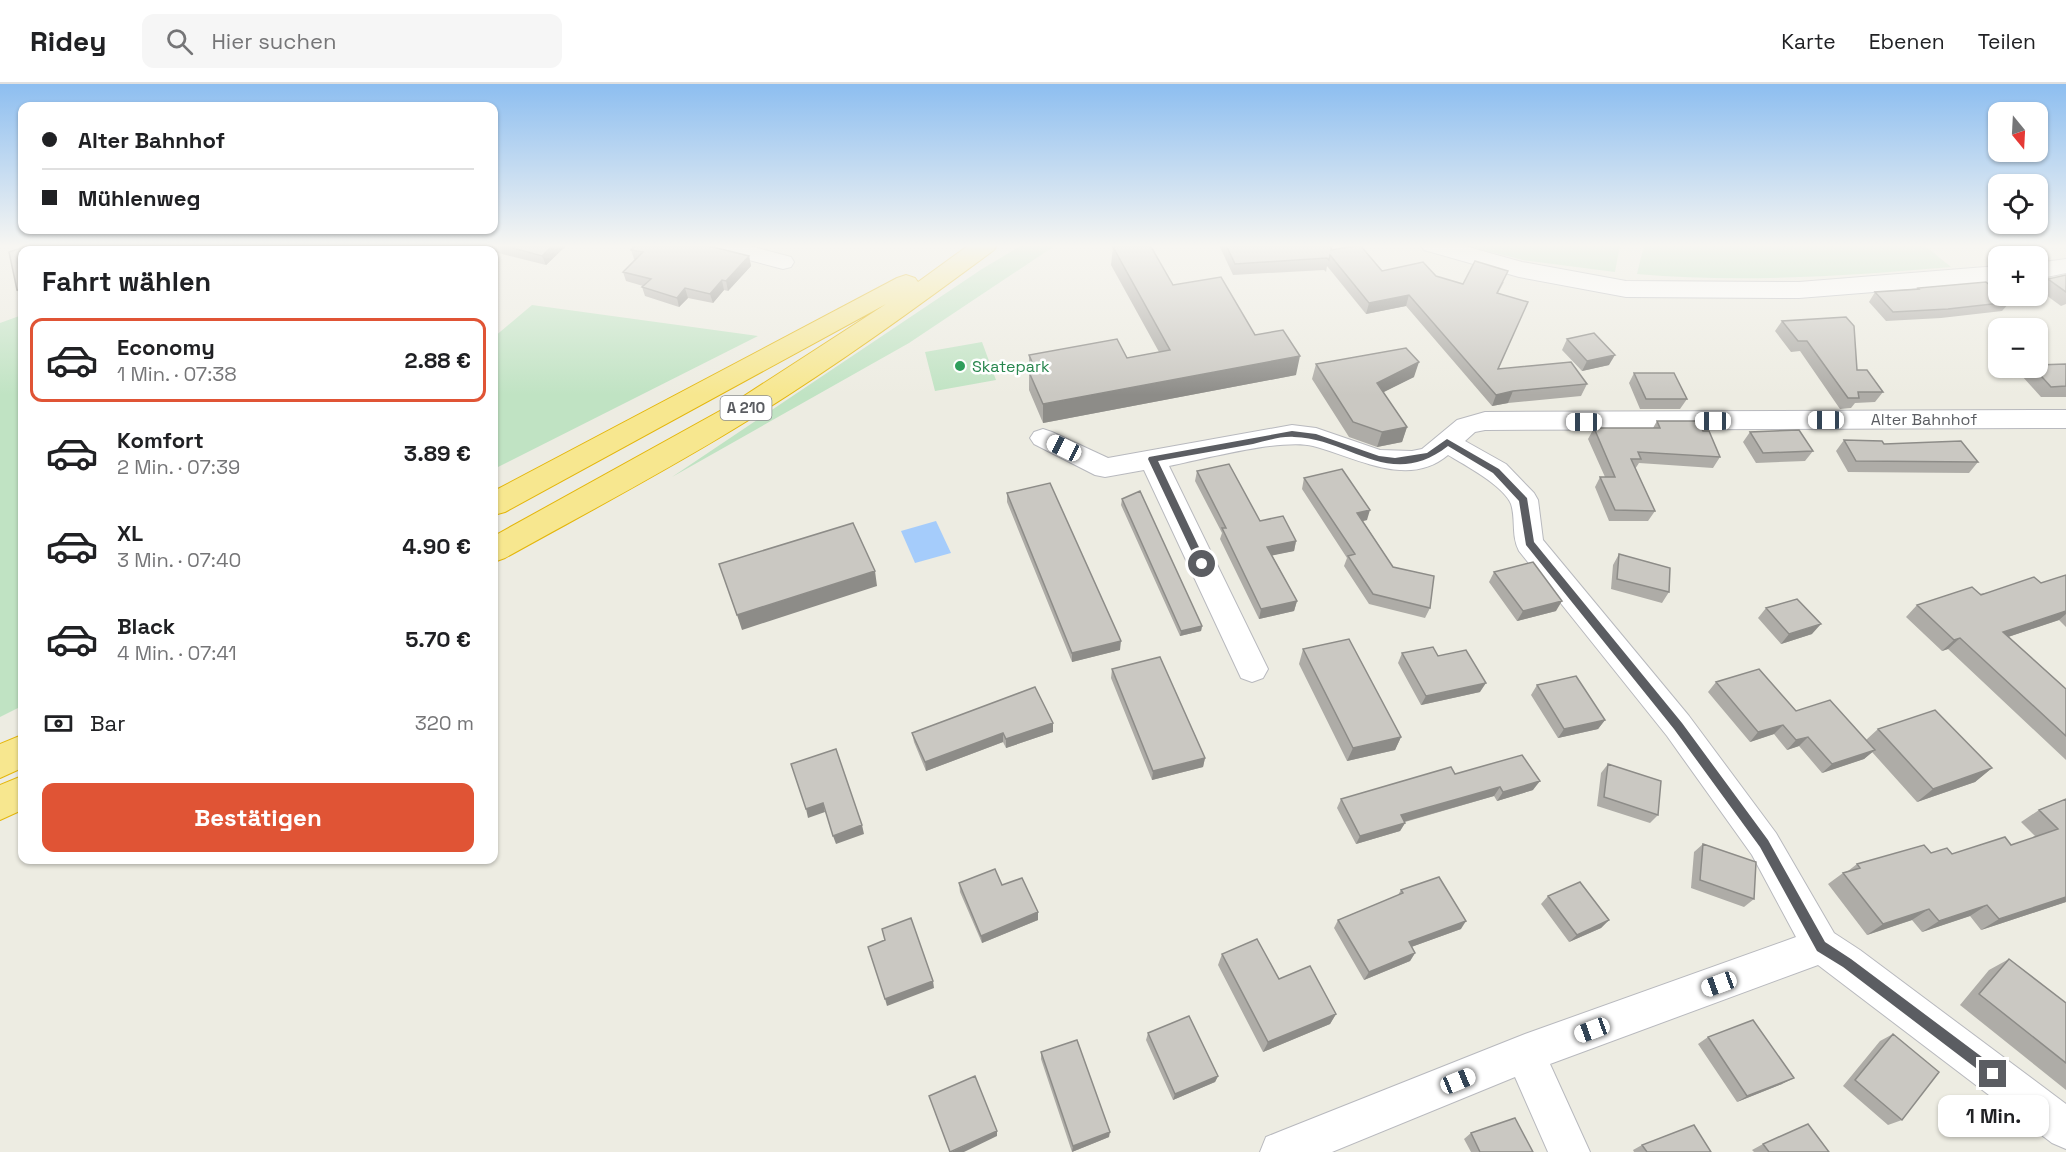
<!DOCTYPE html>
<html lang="de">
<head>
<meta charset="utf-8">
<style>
	body { margin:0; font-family:"Space Grotesk",sans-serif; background:#f6f6f6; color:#202124; height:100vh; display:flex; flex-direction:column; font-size:22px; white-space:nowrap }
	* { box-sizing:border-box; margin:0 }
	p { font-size:20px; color:#757577 }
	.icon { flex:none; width:33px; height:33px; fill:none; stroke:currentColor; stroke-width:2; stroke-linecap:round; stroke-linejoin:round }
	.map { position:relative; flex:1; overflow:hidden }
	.drawer { position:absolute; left:18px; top:162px; width:480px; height:618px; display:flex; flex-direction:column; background:#fff; border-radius:12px; box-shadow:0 2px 4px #0004 }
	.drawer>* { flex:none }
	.guide { position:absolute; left:18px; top:18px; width:480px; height:132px; border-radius:12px; box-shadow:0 2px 4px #0004; display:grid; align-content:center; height:132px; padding:0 24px; background:#fff }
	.needle { width:39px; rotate:162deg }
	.tools { position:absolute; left:1988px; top:18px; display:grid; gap:12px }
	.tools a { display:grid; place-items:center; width:60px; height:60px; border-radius:12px; background:#fff; box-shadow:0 2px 4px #0004; font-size:30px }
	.end { position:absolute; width:27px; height:27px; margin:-14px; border:8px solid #5b5d62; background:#fff; box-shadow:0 0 0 3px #fff }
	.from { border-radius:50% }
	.bubble { position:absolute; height:42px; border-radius:12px; background:#fff; box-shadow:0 2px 4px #0004; font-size:20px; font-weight:800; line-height:42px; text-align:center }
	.car { position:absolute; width:18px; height:36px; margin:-18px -9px; border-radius:8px; box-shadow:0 0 4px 2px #0007; background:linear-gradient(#fff 24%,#345 0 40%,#fff 0 76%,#345 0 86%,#fff 0) }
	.guide b { display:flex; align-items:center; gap:21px; height:57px; font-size:22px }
	.guide b+b { border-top:2px solid #e0e0e0 }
	.guide i { width:15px; height:15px; background:#202124 }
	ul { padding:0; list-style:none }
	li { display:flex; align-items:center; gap:18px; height:84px; margin:0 12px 9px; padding:0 12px; border:3px solid transparent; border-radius:12px }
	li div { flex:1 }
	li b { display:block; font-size:22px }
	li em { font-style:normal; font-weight:800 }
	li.selected { border-color:#e05435 }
	li>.icon { width:54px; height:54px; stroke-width:1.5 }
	h2 { padding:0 24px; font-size:27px; line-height:72px }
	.pay { display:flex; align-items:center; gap:15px; height:66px; padding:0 24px; font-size:22px }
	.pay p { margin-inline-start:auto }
	.cta { display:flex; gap:12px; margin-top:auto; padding:12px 24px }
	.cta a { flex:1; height:69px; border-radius:12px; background:#e05435; color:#fff; font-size:24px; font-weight:800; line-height:69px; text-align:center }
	header { display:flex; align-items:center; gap:36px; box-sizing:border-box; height:84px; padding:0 30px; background:#fff; border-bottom:2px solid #e0e0e0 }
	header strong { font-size:28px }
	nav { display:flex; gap:33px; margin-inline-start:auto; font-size:21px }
	.search { width:420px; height:54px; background:#f6f6f6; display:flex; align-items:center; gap:15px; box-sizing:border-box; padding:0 21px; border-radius:12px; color:#757577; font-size:22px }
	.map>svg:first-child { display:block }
	.green { fill:#c0e3c3 }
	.water { fill:#a5ccfb }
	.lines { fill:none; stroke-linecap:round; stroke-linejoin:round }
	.minor-casing { stroke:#b8b9be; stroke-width:2 }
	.secondary-casing { stroke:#b8bac0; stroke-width:2 }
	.motorway-casing { stroke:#e4b60b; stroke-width:2 }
	.minor { fill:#fff; fill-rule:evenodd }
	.secondary { fill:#fff; fill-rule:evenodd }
	.motorway { fill:#f7e78f; fill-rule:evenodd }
	.wall { fill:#aeaca7 }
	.shaded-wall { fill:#8d8c88 }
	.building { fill:#cac8c2; stroke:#8d8c88; stroke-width:1.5 }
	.route { fill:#5b5d62 }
	.leisure-dot { fill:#2e9e5b; stroke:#fff; stroke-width:2 }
	.labels { text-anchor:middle; stroke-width:5; stroke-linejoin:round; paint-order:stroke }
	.shield { fill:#fff; stroke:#8c8e91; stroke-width:1.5 }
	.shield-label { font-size:15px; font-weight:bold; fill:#5b5d62 }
	.leisure-label { font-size:16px; fill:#27864d; stroke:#fff; text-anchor:start }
	.street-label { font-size:16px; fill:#5b5d62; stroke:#fff }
</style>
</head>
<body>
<header>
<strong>Ridey</strong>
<div class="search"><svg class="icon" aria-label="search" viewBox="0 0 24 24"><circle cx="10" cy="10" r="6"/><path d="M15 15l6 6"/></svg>Hier suchen</div>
<nav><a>Karte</a><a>Ebenen</a><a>Teilen</a></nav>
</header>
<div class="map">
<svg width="2066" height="1068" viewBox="0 0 2066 1068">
	<rect width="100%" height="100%" fill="#edece2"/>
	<!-- green -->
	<path class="green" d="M240,161h100l-6,5h-110z
		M1022,161h34l-147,98 -237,134 310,-208z
		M1463,161h157l-5,27 -92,-12z
		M1644,161h280l27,22c-104,9 -209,16 -314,7z
		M532,221l226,31 -264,133v-132z
		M22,231v391l-22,11v-394z
		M982,258l14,38 -61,11 -10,-39z"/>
	<!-- water -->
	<path class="water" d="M936,437l15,32 -36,10 -14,-32z"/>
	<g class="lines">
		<!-- minor casing -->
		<g class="minor-casing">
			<path id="minor" d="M709,161h37l45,12 3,5 -3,5 -8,2 -71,-19z
				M2066,326v18l-581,2 -10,2 -10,9 41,23 28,29 4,7 5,40 146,176 87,117 58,100 26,17 206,154v45l-14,-6 -234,-178 -268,99 40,88h-42l-33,-75 -183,75h-72l6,-15 15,-6 244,-97 271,-97 -44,-82 -85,-119 -148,-185c-8,-15 -3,-32 -8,-47 -7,-18 -46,-39 -63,-49 -40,34 -92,2 -135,-9 -31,-8 -109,13 -144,20l99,203 -5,9 -11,4 -11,-4 -97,-208 -39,7 -10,-2 -61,-31 -4,-6 4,-6 9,-3 9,3 56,26 184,-33 24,3 64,22 32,1 10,-2 35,-29 28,-8z"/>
		</g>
		<!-- secondary casing -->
		<g class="secondary-casing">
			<path id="secondary" d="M1421,161h40l61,17 104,19 173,1 199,-16v16l-199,16 -173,-1 -107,-20 -95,-27z
				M2066,175v14l-29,6v-16z"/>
		</g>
		<!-- motorway casing -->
		<g class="motorway-casing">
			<path id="motorway" d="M969,161h28l-3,5c-81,60 -162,119 -247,171 -79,49 -161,92 -242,137l-11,4v-26l233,-129 159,-103 -381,208 -11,3v-24l403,-213 9,-3 9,3 3,4z
				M22,651v33l-22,10v-34z
				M22,692v34l-22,10v-35z"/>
		</g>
		<!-- minor -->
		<use href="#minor" class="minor"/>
		<!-- secondary -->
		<use href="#secondary" class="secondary"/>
		<!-- motorway -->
		<use href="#motorway" class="motorway"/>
	</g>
	<!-- wall -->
	<path class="wall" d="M383,161h21l-5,4z
		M414,161h153l-21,20 -52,-13v-2l-13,-1 -2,1h-46z
		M1219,161h113l-1,5 51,21 54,5 27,8 41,-2 -6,11 1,76 88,15 -6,12 -73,7 -16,3 -86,-100 -40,8 -39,-48 -1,6 -2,-2 -91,5z
		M1113,163l60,38 82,50 41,40 -253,48 -14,-33v-35l98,3 32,-6 -48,-87z
		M631,166l118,6 2,10 -23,25 -4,-1 -11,13 -25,-5 -9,9 -34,-11 -3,-9 1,-1 -17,-5 -3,-9 12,-13h-1z
		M2066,191v29l-5,2 -22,-16 9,-11z
		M1918,204l92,14 -8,9 -61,7 -55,3 -17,-19 6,-10 41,-3z
		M1782,237l75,49 26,22 -8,10 -20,1 -4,5 -11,1 -40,-58 -9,1 -16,-21z
		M1567,255l42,26 -27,6 -20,-21z
		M1316,280l98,13 -31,15 24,35 -5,15 -25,5 -28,-10 -37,-58z
		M2066,280v33h-25l-19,-21 8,-8z
		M1634,289l53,26 -7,10h-40l-11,-26z
		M1657,337l46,10 17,26 -7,11 -74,-5 -4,6 20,42 -7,10h-39l-14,-34 5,-10h5l-17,-38 6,-11h59z
		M1750,348l63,19 -8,10 -49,2 -13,-21z
		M1844,356l134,22 -9,11 -121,-1 -12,-21z
		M1197,387l63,50 36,20 -2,10 -22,4 25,46 -3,10 -35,8 -39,-80 2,-6 -27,-52z
		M1304,394l63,42 -4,1 30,46 37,41 -5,10 -56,-14 -25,-38 3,-8 -45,-69z
		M1007,409l113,157 -48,12 -65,-160z
		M1122,415l80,127 -1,5 -21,5 -59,-131z
		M1619,470l50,38 -7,11 -51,-14 2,-24z
		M1494,488l62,39 -39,10 -28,-39z
		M2066,491v52l-7,-7 -51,17 58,52v71l-118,-111 -6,2 -36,-34 11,-12 124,-22z
		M1766,524l46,26 -31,10 -23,-26z
		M1303,565l98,88 -6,13 -48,11 -48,-97z
		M1402,569l36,3 42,36 -59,13 -23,-42z
		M1112,585l93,89 -2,9 -51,13 -41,-102z
		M1716,598l80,29 70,29 12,-11 114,39 -17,14 -58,20 -45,-50 -8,7 -42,14 -23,-27 -12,4 -13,-16 -24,8 -42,-50z
		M1537,601l68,35 -7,9 -40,9 -27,-43z
		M1053,639v9l-47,16 -3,-6 -77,29 -12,-29 -2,-9z
		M1608,680l50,51 -8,8 -53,-17 4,-33z
		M1455,690l78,16 -36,11 -3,-5 -89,26v1l-5,8 -44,13 -19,-36 4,-9z
		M2066,715v103l-85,28 -11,-14 -48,16 -10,-12 -45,15 -39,-51 15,-11 5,-2 9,-7 74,-11 21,1 59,-9 25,-8 -15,-15 18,-12z
		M1703,760l51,55 -10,8 -53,-19 3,-36z
		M959,799l43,2 36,27v8l-56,23 -22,-51z
		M1401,806l60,39 -50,18 4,6 -5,8 -46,19 -30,-52 4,-8 60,-25z
		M1548,812l61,24 -8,8 -32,14 -28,-38z
		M1222,870l57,25 57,35 -6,10 -67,28 -45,-87z
		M2009,875l57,44v87l-106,-85 29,-35z
		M1148,949l70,43 -3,6 -42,18 -27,-60z
		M1893,950l9,86 -14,5 -45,-39 37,-45z
		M1708,953l74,47 -45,18 -39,-58z
		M1041,968l68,85 -37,15 -31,-93z
		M1471,1049l62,19h-62l-7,-13z
		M1763,1060l66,8h-75l-2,-2z
		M1642,1061l69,7h-77l-1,-2z"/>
	<!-- shaded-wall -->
	<path class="shaded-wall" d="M48,161h2l4,5h-4z
		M184,161h9v5h-30z
		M396,161h8l-5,4z
		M470,161h10l1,4 -2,1h-15z
		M553,161h14l-21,20 -4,-9z
		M749,172l2,10 -23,25 -2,-10z
		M722,196l2,10 -11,13 -3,-9z
		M685,204l3,10 -9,9 -2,-9z
		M22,205v8l-5,-7z
		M1409,211l-3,11 -40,8 3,-11z
		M1615,271l-6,10 -27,6 5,-10z
		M1300,272l-4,19 -253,48v-19z
		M1419,278l-5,15 -42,21 5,-15z
		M1513,307l-5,12 -16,3 4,-11z
		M1407,343l-5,15 -25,5 5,-15z
		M1370,426l-3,10 -13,3 3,-10z
		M1296,457l-2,10 -29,6 2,-10z
		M875,487l2,15 -135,44 -5,-15z
		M1297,517l-3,10 -35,8 2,-10z
		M1562,517l-6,10 -39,10 6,-10z
		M2066,527v3l-7,6 -69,23 13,-11z
		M1821,540l-9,10 -31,10 8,-10z
		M1202,542l-1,5 -21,5 1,-5z
		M1960,554l-12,11 -6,2 12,-11z
		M1121,557l-1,9 -48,12v-9z
		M1486,599l-6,9 -59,13 5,-9z
		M1605,636l-7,9 -40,9 6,-9z
		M1053,639v9l-47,16v-9z
		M1783,641l-9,9 -24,8 8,-10z
		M1003,649v9l-77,29 -1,-9z
		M1401,653l-6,13 -48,11 6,-13z
		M1808,653l-9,9 -12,4 9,-10z
		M1875,666l-11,9 -42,14 10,-9z
		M1205,674l-2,9 -51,13 1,-9z
		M1992,684l-17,14 -58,20 16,-13z
		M1540,697l-7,9 -36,11 6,-9z
		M1500,703l-6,9 -98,28 5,-9z
		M823,719l2,9 -17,6 -2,-9z
		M1405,739l-5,8 -44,13 4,-8z
		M862,741l2,9 -28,10 -3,-8z
		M2066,813v5l-85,28 18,-11z
		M1987,821l-17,11 -48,16 17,-11z
		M1929,825l-17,11 -45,15 16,-11z
		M1038,828v8l-56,23 -1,-7z
		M1609,836l-8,8 -32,14 8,-7z
		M1466,837l-5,8 -58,21 6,-8z
		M1415,869l-5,8 -46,19 5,-8z
		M933,897l1,7 -47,18 -2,-7z
		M1336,930l-6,10 -67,28 5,-10z
		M1218,992l-3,6 -42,18 2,-6z
		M1794,994l-12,6 -45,18 10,-6z
		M997,1047v5l-33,16h-13z
		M1110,1048l-1,5 -37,15 1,-6z"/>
	<!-- building -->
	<path class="building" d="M30,161h18l2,5h-28v39l-5,1 -8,-38z
		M163,161h21l-21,5z
		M445,161h25l-6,5z
		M502,161h51l-11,11z
		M635,161h70l44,11 -23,25 -4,-1 -12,14 -25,-6 -8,10 -35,-11 9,-8 -28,-7 20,-20 -12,-2z
		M1121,161h29l23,40 48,-8 34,58 28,-5 17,26 -257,48 -14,-32 7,-1 -7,-16 88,-16 10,19 43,-8 -57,-103z
		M1226,161h106l-1,5 29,-5 22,26 41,-9 13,14 27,8 12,-23 33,10 -11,22 31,9 -30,67 73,-7 16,22 -74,7 -17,4 -87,-100 -40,8 -39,-48 -1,5 -2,-2 -92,6z
		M2066,191v17l-18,-13z
		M1986,198l12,10v4h4l8,6 -62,7 -55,3 -18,-20 44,-3 -1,-1z
		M1846,233l8,9 3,44h10l16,22h-25l1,6h-11l-41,-57h-9l-16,-20z
		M1594,249l21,22 -28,6 -20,-22z
		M1406,264l13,14 -42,21 30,44 -25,5 -29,-10 -37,-58z
		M2066,280v22l-15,1 -17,-19h3v-3z
		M1634,289h40l13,26h-41z
		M1657,337h41l5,10h6l11,26 -82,-5 3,7h-10l24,52 -40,-1 -15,-33h15l-21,-49h66z
		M1799,346l14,21 -50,2 -13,-21z
		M1844,356l38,1 2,3 77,-3 17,21 -122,-1z
		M1229,380l31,57 23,-5 13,25 -29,6 30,54 -36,8 -39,-81h4l-29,-57z
		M1342,385l28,41 -13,3 36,54 41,9 -4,32 -57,-14 -25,-38 7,-2 -51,-76z
		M1050,399l71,158 -49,12 -65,-160z
		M1140,407l62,135 -21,5 -59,-132z
		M853,439l22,48 -138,44 -18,-51z
		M1619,470l51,14 -1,24 -52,-13z
		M1533,478l29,39 -39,10 -29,-39z
		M2066,491v36l-63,21 63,57v47l-106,-98 -6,2 -37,-35 55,-18 9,8 53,-18 7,6z
		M1797,515l24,25 -32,10 -23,-26z
		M1349,555l52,98 -48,11 -50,-99z
		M1433,563l5,9 28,-6 20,33 -60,13 -24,-43z
		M1160,573l45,101 -52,13 -41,-102z
		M1759,585l37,42 34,-11 45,50 -43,14 -24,-27 -12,3 -13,-15 -25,7 -42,-50z
		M1576,592l29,44 -41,9 -27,-44z
		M1035,603l18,36 -47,16 -3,-6 -78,29 -13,-29z
		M1935,626l57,58 -59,21 -55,-60z
		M836,665l26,76 -29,11 -10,-33 -17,6 -15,-45z
		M1522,671l18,26 -37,11 -3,-5 -99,28 4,8 -45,13 -19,-37 110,-32 4,7z
		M1608,680l53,17 -3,34 -54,-18z
		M2066,715v98l-67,22 -12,-14 -48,16 -10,-12 -46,15 -40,-51 17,-5 -3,-4 67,-19 7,8 16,-5 5,6 53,-17 6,8 47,-16 -19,-19z
		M1703,760l53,18 -2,37 -54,-19z
		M995,785l7,16 20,-7 16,34 -57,24 -22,-53z
		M1439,793l27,44 -57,21 6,11 -46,19 -31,-52 65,-27 -2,-3z
		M1580,798l29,38 -32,15 -29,-39z
		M911,834l22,63 -48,18 -17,-52 17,-7 -3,-11z
		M1257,855l22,40 31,-13 26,48 -68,28 -46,-88z
		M2009,875l57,44v60l-87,-69z
		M1189,932l29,60 -43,18 -27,-61z
		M1753,936l41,58 -47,18 -39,-59z
		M1893,950l46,38 -37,48 -47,-40z
		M1077,956l33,92 -37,14 -32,-94z
		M975,992l22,55 -47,21 -21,-56z
		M1515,1034l18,34h-53l-9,-19z
		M1808,1040l21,28h-60l-6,-8z
		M1694,1041l17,27h-64l-5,-7z"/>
	<!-- sky -->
	<linearGradient id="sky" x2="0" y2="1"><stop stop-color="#8dbef0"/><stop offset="0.52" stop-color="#f7f6f2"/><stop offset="1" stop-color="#f7f6f2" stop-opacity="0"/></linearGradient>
	<rect width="2066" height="311" fill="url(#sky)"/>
	<!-- route -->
	<path class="route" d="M1292,347l24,3 63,22 16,2 32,-5 20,-14 52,30 28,29 7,44 148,181 86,117 57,102 26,17 147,110 1,5 -1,4 -5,2 -4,-2 -146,-111 -26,-16 -57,-104 -86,-118 -148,-184 -7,-44 -26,-28 -45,-27c-58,45 -96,-7 -154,-9 -13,-1 -28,4 -41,7 -31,6 -63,11 -95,17l49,103 -5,4 -3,-1 -51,-108 1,-2z"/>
	<!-- markers -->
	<circle class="leisure-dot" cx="960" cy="282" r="6"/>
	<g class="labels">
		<!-- shield labels -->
		<rect class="shield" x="720.5" y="312" width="51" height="24" rx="4.5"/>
		<g class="shield-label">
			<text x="746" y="329">A 210</text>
		</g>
		<!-- leisure labels -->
		<g class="leisure-label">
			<text x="972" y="288">Skatepark</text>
		</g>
		<!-- street labels -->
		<g class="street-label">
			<text x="1924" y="341">Alter Bahnhof</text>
		</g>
	</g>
</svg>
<div class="tools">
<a><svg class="needle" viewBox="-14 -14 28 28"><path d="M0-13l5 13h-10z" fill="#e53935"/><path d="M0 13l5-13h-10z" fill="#757577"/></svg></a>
<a><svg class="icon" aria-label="locate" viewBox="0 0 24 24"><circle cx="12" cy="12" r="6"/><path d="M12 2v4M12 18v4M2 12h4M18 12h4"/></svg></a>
<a>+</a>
<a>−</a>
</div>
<i class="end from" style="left:1202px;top:480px"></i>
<i class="end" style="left:1993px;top:990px"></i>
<div class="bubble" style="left:1938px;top:1011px;width:111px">1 Min.</div>
<i class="car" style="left:1826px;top:336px;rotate:270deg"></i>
<i class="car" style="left:1713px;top:337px;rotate:270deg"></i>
<i class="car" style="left:1584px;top:338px;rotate:270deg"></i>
<i class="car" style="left:1064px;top:364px;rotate:296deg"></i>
<i class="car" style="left:1719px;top:900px;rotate:250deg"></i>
<i class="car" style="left:1592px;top:946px;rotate:250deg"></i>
<i class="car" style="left:1458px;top:997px;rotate:68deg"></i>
<div class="guide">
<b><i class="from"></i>Alter Bahnhof</b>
<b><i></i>Mühlenweg</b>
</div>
<section class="drawer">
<h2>Fahrt wählen</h2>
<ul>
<li class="selected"><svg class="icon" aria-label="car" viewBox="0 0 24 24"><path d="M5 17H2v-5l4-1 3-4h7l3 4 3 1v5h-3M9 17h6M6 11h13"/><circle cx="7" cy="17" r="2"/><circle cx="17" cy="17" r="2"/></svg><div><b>Economy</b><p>1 Min. · 07:38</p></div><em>2.88 €</em></li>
<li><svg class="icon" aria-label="car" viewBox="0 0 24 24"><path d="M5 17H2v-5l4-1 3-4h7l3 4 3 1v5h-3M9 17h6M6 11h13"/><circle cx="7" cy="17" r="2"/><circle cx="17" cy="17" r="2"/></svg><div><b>Komfort</b><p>2 Min. · 07:39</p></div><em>3.89 €</em></li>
<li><svg class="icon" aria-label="car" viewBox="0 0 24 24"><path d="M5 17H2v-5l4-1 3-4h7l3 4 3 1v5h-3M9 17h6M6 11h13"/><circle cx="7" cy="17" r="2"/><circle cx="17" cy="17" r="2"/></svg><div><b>XL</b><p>3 Min. · 07:40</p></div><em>4.90 €</em></li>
<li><svg class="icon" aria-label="car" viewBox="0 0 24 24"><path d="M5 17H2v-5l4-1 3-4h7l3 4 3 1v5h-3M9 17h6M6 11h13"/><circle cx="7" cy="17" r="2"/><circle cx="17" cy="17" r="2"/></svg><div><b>Black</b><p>4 Min. · 07:41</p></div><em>5.70 €</em></li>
</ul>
<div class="pay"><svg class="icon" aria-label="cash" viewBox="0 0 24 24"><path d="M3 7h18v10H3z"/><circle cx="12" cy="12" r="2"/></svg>Bar<p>320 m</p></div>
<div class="cta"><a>Bestätigen</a></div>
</section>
</div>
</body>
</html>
